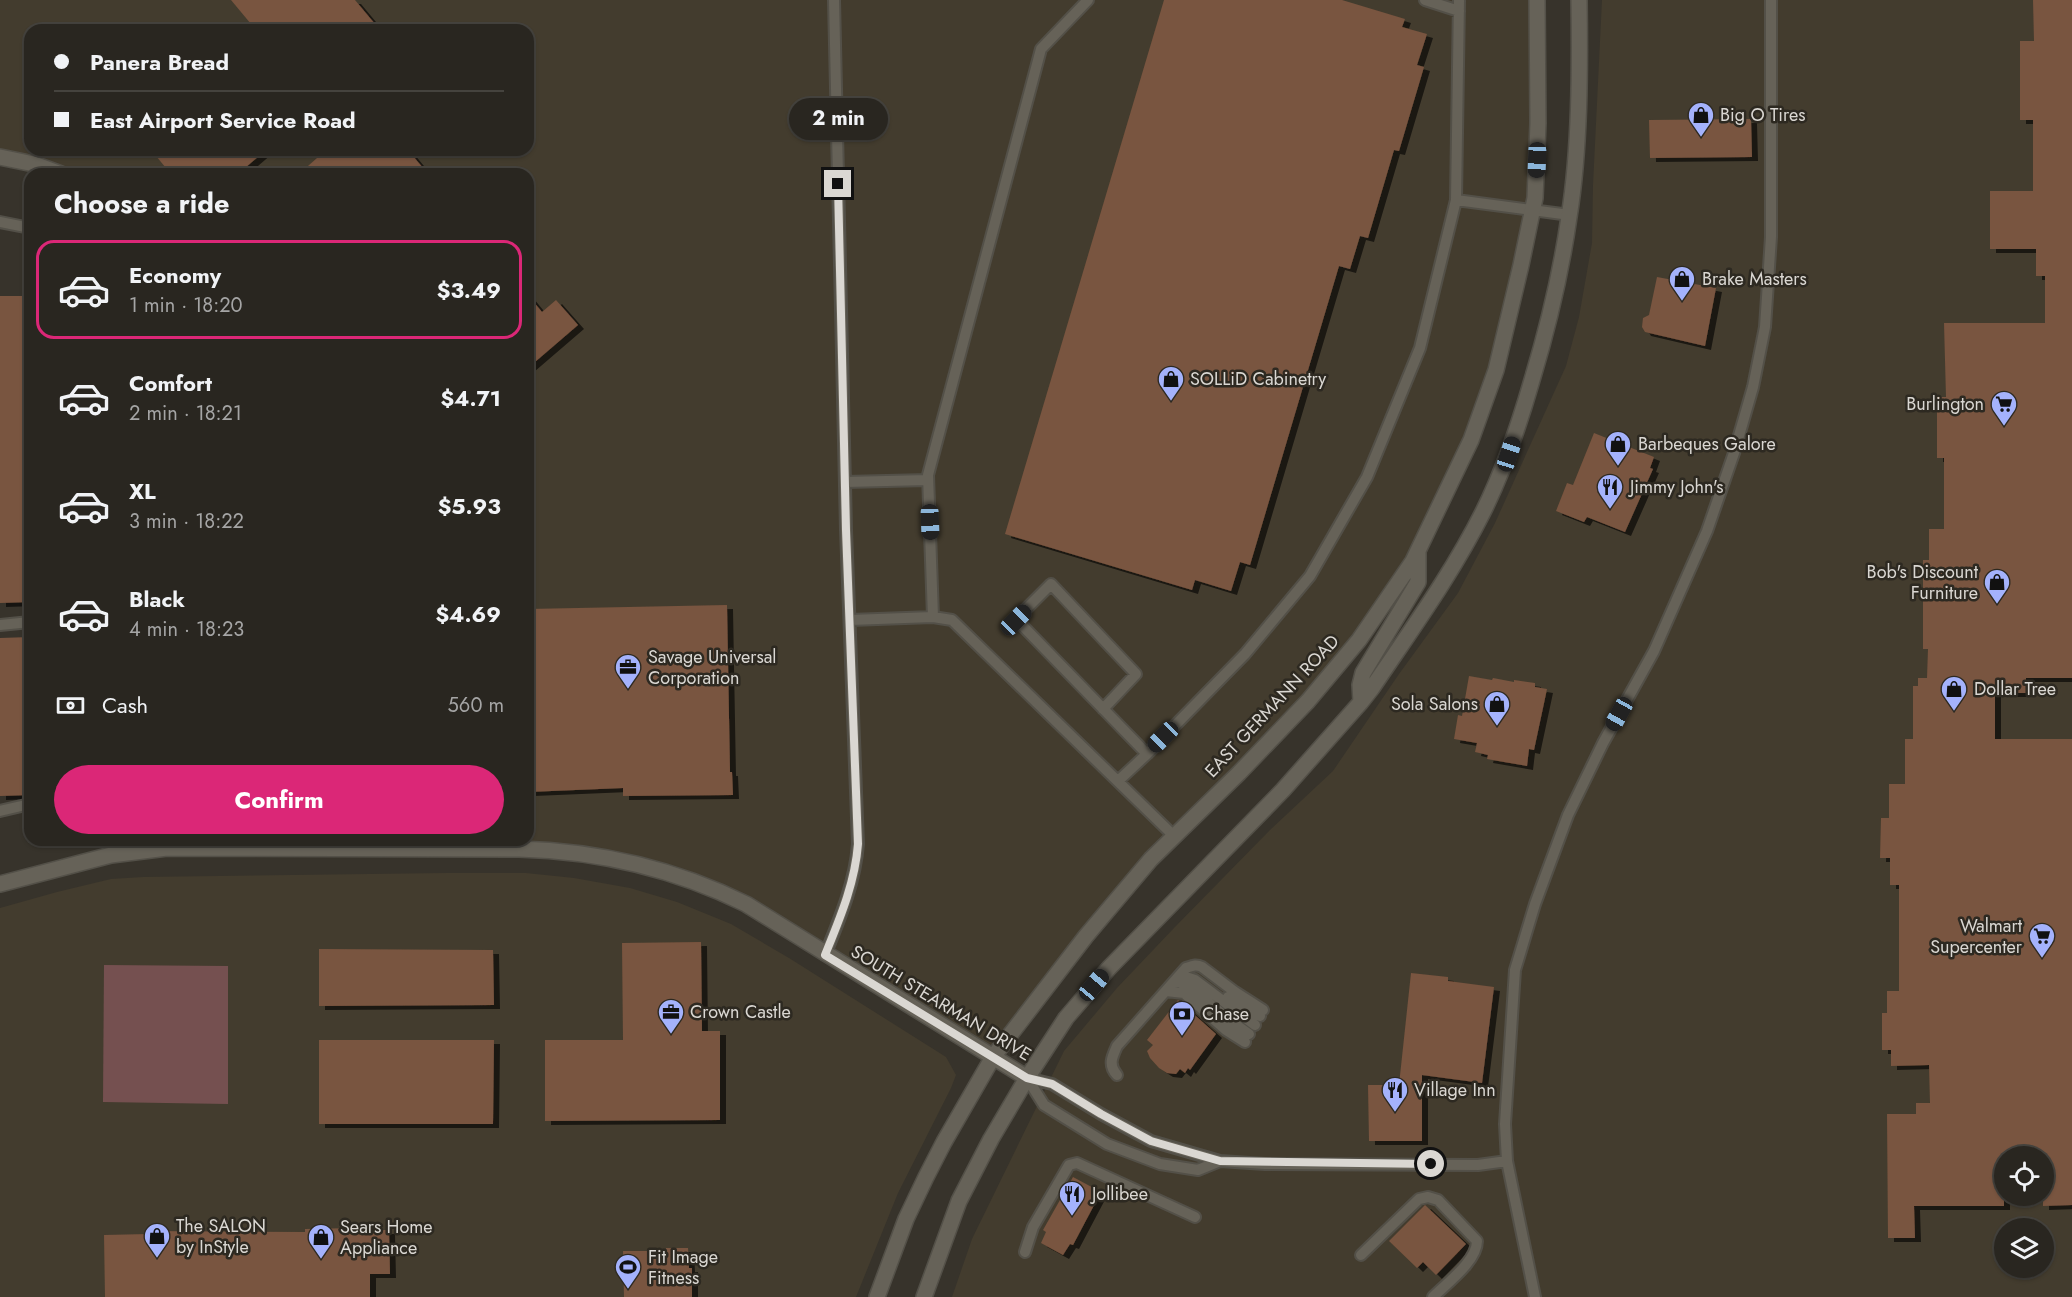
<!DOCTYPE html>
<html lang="en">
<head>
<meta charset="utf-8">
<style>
	body { margin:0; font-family:Jost,sans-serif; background:#312e29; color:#f1f3f6; height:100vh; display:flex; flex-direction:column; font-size:22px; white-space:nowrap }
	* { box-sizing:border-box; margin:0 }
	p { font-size:20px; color:#a5a5a5 }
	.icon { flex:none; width:33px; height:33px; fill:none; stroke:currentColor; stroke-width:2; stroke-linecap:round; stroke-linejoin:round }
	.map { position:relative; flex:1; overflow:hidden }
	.sheet { position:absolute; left:24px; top:168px; width:510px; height:678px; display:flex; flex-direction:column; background:#292620; border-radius:18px; box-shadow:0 2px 4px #0004,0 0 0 2px #45433e }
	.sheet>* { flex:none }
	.banner { position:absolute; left:24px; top:24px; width:510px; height:132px; border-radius:18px; box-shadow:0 2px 4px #0004,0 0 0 2px #45433e; display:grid; align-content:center; height:132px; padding:0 30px; background:#292620 }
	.fabs { position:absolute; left:1994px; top:1146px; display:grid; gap:12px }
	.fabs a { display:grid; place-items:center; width:60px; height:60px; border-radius:50%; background:#292620; box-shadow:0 2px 4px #0004,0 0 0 2px #45433e; font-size:30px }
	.end { position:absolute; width:27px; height:27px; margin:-14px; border:8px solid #dad7d2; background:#111; box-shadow:0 0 0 3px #111 }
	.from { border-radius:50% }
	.bubble { position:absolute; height:42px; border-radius:21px; background:#292620; box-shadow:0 2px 4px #0004,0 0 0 2px #45433e; font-size:20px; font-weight:700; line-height:42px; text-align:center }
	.car { position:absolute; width:18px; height:36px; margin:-18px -9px; border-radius:8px; box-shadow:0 0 4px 2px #0007; background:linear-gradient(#222 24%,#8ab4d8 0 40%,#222 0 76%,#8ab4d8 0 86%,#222 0) }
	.banner b { display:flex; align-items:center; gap:21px; height:57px; font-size:22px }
	.banner b+b { border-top:2px solid #45433e }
	.banner i { width:15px; height:15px; background:#f1f3f6 }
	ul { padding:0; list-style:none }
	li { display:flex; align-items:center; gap:18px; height:99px; margin:0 12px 9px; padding:0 18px; border:3px solid transparent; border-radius:18px }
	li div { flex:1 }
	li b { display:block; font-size:22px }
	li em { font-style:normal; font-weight:700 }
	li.on { border-color:#db2777 }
	li>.icon { width:54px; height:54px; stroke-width:1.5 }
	h2 { padding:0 30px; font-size:27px; line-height:72px }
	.pay { display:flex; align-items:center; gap:15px; height:66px; padding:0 30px; font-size:22px }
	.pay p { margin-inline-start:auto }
	.button { display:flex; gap:12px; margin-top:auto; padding:12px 30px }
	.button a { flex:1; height:69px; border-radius:36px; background:#db2777; color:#fff; font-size:24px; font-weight:700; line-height:69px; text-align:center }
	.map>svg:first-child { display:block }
	.built { fill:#433c2e; fill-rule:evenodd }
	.green { fill:#755050 }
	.building { fill:#79543f; filter:url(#shadow) }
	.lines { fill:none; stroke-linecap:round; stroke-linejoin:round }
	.lane-casing { stroke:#535048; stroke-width:14 }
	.secondary-casing { stroke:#535048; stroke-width:18 }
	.lane { stroke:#666258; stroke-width:10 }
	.secondary { stroke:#666258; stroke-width:15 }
	.route { stroke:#dad7d2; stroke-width:8 }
	.labels { text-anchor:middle; stroke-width:5; stroke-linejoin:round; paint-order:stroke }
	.poi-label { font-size:18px; fill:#dad7d2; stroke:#2d2921; text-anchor:start }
	.street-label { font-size:18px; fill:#dad7d2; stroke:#2d2921 }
</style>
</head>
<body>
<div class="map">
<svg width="2072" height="1297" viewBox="0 0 2072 1297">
	<defs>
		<filter id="shadow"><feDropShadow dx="6" dy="4" stdDeviation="0" flood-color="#0009"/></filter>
	</defs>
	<rect width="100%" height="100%" fill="#37332b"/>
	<!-- built -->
	<path class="built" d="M0,0h1537l-2,198 -39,172 -83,191 -54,79 -208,219 -158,198 -214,-132 -146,-62 -156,-14v-9h51v-666h-467l-61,-17zM30,30h498v120h-498z
		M1602,0h470v1297h-1120l20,-58 92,-188 53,-63 57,-60 96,-98 63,-59 66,-97 59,-81 37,-70 71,-157 13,-49 13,-74 1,-58zM2004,1156h39v40h-39zM2004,1228h39v40h-39z
		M446,873h80l48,5 56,10 47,14 54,22 58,34 157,99 10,18 -5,13 -53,105 -42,104h-856v-389l57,-16 54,-13 32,-2z"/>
	<!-- green -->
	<path class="green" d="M104,965l124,1v138l-125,-2z"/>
	<!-- building -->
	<path class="building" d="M231,0h124l25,30h-124z
		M1164,0h178l63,19 -3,8 25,7 -10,31 7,2 -25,84 -5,-1 -26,88 -8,-2 -10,33 -11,-3 -89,299 -10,-3 -9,29 -36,-11 -3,10 -187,-56z
		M2033,0h39v678h-46v15h-31v46h77v466l-29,1v-50h-39v50h-90l1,32h-27l-1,-124h29v-11h14l-1,-38 -38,1v-16h-9v-37h5v-22h12v-106h-9v-27h-10l1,-40h8v-34h16v-45h8v-53h5v-8h9l1,-29h-5v-89h6v-31h15v-71h-7v-61h9l-2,-74h101v-47h-9v-27h-46v-58h43v-71h-13v-79h14z
		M1751,119l1,38 -102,1 -1,-38z
		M151,150h115l-28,24h-67z
		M326,150h82l20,24h-129z
		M1657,277l59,11 -11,58 -60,-14 -3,-5 1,-9 6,-3z
		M528,295l14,17 14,-12 22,25 -50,43z
		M0,296h30v306l-30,1z
		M1594,433l60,24 -4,11 3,1 -28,63 -38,-15 -3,5 -28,-11 11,-28 6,2z
		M727,605l3,167h2l1,23 -110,1v-8l-95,4v-183z
		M30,637v158l-30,1v-158z
		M1469,676l23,4 1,-2 21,4v-2l21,3v4l12,2 -13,61 -5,-1 -2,17 -40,-7 1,-4 -13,-3 2,-9 -23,-4 4,-24 4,1z
		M701,942l1,89h18v89l-175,1v-81h78l-1,-97z
		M319,949l174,1 1,55 -175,1z
		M1411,973l37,4v4l46,6 -12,96 -60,-8v66h-53l-1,-56h31z
		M1178,1000l38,34 -26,36 -2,-2 -3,5 -5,-4 -4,5 -9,-1 -8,-5 -9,-10 -3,-7 6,-6 -6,-5z
		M319,1040h175l-1,84h-174z
		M1073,1177l28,15 -28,53 -3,-1 -7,11 -22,-12 5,-11 -3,-2z
		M1425,1205l41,39 -30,31 -13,-13 -6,6 -28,-27z
		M355,1228v2h34l1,44h-20v23h-265l-1,-62 44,-1v-3l157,1v-3z
		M666,1248h22l1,20h3v29h-68l-1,-46h43z"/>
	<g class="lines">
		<!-- lane casing -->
		<g class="lane-casing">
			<path id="lane" d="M1425,0l34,11
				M1459,0l-3,200 114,15
				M0,222l30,6
				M845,482l83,-2
				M933,617l-5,-142 113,-426 47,-49
				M850,620l83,-3 19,3 222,216
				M0,625l30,-3
				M1103,709l33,-35 -85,-90 -35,35 131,135 98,-100 65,-78 57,-99 53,-129 36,-148
				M1118,781l29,-27
				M0,811l30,-7
				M825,955c15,-37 30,-72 33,-111l-12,-314 -12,-530
				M1180,975l15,5 60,45
				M1173,983l6,-1 10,4 40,34 20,14
				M1166,991l18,2 42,37 19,12
				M1228,997l32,19
				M1117,1075c-9,-10 -5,-18 0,-29l69,-78c6,-2 10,-4 16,-1l33,25 28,18
				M1027,1078l25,6 49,30 50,27 69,20 45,3 213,1 29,-4
				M1027,1078l17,27 63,39 53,20 38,6 22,-9
				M1025,1252l8,-25 36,-62 8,-2 118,54
				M1361,1255l58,-56 9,-2 10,3 39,41c0,20 -30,42 -44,56
				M1535,1297l-28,-136 -2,-37 10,-154 20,-66 33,-89 35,-72 51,-92 53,-120 27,-78 19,-66 12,-60 6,-90v-237"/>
		</g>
		<!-- secondary casing -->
		<g class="secondary-casing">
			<path id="secondary" d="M0,157l34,7 27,10
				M1361,702l-1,-17 3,-12 55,-91v-31
				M0,884l111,-29 56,-7 352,1c79,2 156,20 227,55l281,174
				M877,1297l29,-78 20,-42 18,-35 49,-85 93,-121 65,-77 88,-86 69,-72 51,-61 54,-79 58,-121 25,-70 25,-105 14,-67 3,-75 -1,-123
				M924,1297l35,-96 32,-62 36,-61 39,-60 43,-50 174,-178 78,-88 11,-14c39,-58 80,-114 111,-176 21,-42 36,-87 49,-132 16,-53 29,-107 37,-163 11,-68 11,-148 10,-217"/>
		</g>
		<!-- lane -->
		<use href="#lane" class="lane"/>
		<!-- secondary -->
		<use href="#secondary" class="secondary"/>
	</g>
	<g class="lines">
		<!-- route -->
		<path class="route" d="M838,184l8,346 12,314c-3,39 -18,74 -33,111l202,123 25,6 49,30 50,27 69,20 211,3"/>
	</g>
	<!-- icons -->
	<defs>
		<g id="shop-pin" transform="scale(1.35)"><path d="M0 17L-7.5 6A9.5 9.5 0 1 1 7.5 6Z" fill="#a4b2fc" stroke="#2d2921"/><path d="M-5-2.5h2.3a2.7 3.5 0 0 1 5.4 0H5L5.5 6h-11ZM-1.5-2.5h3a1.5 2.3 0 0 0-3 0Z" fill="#111"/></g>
		<g id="supermarket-pin" transform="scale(1.35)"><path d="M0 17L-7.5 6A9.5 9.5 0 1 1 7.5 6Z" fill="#a4b2fc" stroke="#2d2921"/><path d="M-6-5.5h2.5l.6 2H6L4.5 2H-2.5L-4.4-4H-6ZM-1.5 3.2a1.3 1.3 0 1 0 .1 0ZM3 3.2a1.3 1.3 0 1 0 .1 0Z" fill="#111"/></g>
		<g id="restaurant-pin" transform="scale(1.35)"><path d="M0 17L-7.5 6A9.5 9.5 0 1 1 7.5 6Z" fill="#a4b2fc" stroke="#2d2921"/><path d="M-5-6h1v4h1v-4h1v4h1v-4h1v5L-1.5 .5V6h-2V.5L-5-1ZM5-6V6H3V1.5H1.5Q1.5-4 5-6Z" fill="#111"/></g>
		<g id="office-pin" transform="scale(1.35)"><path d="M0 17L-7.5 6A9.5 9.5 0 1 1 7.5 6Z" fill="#a4b2fc" stroke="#2d2921"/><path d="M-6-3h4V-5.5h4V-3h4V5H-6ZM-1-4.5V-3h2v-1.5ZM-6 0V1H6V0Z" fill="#111"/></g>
		<g id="bank-pin" transform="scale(1.35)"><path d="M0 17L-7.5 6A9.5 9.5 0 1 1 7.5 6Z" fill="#a4b2fc" stroke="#2d2921"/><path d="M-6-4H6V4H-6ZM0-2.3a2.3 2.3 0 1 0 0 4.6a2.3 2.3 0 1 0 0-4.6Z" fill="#111"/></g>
		<g id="stadium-pin" transform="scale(1.35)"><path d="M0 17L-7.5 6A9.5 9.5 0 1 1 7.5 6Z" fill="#a4b2fc" stroke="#2d2921"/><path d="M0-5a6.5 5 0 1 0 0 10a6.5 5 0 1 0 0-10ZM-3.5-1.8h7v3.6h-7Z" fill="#111"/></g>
	</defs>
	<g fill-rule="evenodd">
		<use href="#shop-pin" x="1701" y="115"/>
		<use href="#shop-pin" x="1682" y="279"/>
		<use href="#shop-pin" x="1171" y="379"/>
		<use href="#supermarket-pin" x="2004" y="404"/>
		<use href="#shop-pin" x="1618" y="444"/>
		<use href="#restaurant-pin" x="1610" y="487"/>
		<use href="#shop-pin" x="1997" y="582"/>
		<use href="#office-pin" x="628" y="667"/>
		<use href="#shop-pin" x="1954" y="689"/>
		<use href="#shop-pin" x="1497" y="704"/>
		<use href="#supermarket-pin" x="2042" y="936"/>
		<use href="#office-pin" x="671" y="1012"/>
		<use href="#bank-pin" x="1182" y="1014"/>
		<use href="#restaurant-pin" x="1395" y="1090"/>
		<use href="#restaurant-pin" x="1072" y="1194"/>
		<use href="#shop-pin" x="157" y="1236"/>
		<use href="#shop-pin" x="321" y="1237"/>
		<use href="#stadium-pin" x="628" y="1267"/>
	</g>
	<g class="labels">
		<!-- poi labels -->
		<g class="poi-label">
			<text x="1720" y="121">Big O Tires</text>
			<text x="1702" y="285">Brake Masters</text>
			<text x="1190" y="385">SOLLiD Cabinetry</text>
			<text x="1984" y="410" text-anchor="end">Burlington</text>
			<text x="1638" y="450">Barbeques Galore</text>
			<text x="1630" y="493">Jimmy John's</text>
			<text x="1978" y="578" text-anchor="end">Bob's Discount<tspan x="1978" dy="21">Furniture</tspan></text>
			<text x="648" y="663">Savage Universal<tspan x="648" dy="21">Corporation</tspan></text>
			<text x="1974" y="695">Dollar Tree</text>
			<text x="1478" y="710" text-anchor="end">Sola Salons</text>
			<text x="2022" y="932" text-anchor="end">Walmart<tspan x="2022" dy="21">Supercenter</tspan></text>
			<text x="690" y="1018">Crown Castle</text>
			<text x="1202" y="1020">Chase</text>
			<text x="1414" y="1096">Village Inn</text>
			<text x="1092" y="1200">Jollibee</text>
			<text x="176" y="1232">The SALON<tspan x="176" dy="21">by InStyle</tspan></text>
			<text x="340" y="1233">Sears Home<tspan x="340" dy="21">Appliance</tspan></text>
			<text x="648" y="1263">Fit Image<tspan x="648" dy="21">Fitness</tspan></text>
		</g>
		<!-- street labels -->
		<g class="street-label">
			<text transform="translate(1272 706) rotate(-47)" y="6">EAST GERMANN ROAD</text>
			<text transform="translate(941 1003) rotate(31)" y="6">SOUTH STEARMAN DRIVE</text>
		</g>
	</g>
</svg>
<div class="fabs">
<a><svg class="icon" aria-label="locate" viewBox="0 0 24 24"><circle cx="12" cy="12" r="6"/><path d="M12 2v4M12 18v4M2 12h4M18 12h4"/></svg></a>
<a><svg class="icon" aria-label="layers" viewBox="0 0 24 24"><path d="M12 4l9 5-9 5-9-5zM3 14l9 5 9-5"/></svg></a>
</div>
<i class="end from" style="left:1431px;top:1164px"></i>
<i class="end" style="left:838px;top:184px"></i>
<div class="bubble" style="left:789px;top:98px;width:99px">2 min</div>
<i class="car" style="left:1537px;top:160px;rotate:182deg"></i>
<i class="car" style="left:1509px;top:454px;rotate:18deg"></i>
<i class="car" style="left:930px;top:522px;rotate:178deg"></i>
<i class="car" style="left:1016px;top:620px;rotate:45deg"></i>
<i class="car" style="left:1619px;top:714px;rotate:209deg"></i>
<i class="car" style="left:1163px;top:737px;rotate:225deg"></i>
<i class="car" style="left:1094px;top:985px;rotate:40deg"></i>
<div class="banner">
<b><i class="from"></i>Panera Bread</b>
<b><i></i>East Airport Service Road</b>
</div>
<section class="sheet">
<h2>Choose a ride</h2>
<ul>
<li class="on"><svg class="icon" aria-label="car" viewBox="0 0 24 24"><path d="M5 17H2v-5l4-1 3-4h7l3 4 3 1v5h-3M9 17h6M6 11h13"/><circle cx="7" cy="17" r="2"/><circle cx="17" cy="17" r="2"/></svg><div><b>Economy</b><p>1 min · 18:20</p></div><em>$3.49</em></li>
<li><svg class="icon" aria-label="car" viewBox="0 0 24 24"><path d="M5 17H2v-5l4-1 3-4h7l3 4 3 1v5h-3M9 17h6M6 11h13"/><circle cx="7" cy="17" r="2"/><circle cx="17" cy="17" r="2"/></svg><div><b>Comfort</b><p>2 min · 18:21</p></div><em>$4.71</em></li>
<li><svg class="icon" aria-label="car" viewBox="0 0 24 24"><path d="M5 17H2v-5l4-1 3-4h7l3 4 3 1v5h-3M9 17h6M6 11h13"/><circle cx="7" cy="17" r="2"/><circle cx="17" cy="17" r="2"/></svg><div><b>XL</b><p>3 min · 18:22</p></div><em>$5.93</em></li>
<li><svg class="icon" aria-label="car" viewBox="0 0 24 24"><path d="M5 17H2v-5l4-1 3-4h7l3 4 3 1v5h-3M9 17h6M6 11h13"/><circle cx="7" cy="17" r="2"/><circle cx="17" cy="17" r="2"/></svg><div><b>Black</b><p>4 min · 18:23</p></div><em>$4.69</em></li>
</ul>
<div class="pay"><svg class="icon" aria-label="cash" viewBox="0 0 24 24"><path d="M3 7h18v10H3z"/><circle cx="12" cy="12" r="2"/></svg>Cash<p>560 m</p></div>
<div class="button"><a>Confirm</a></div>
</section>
</div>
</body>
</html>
